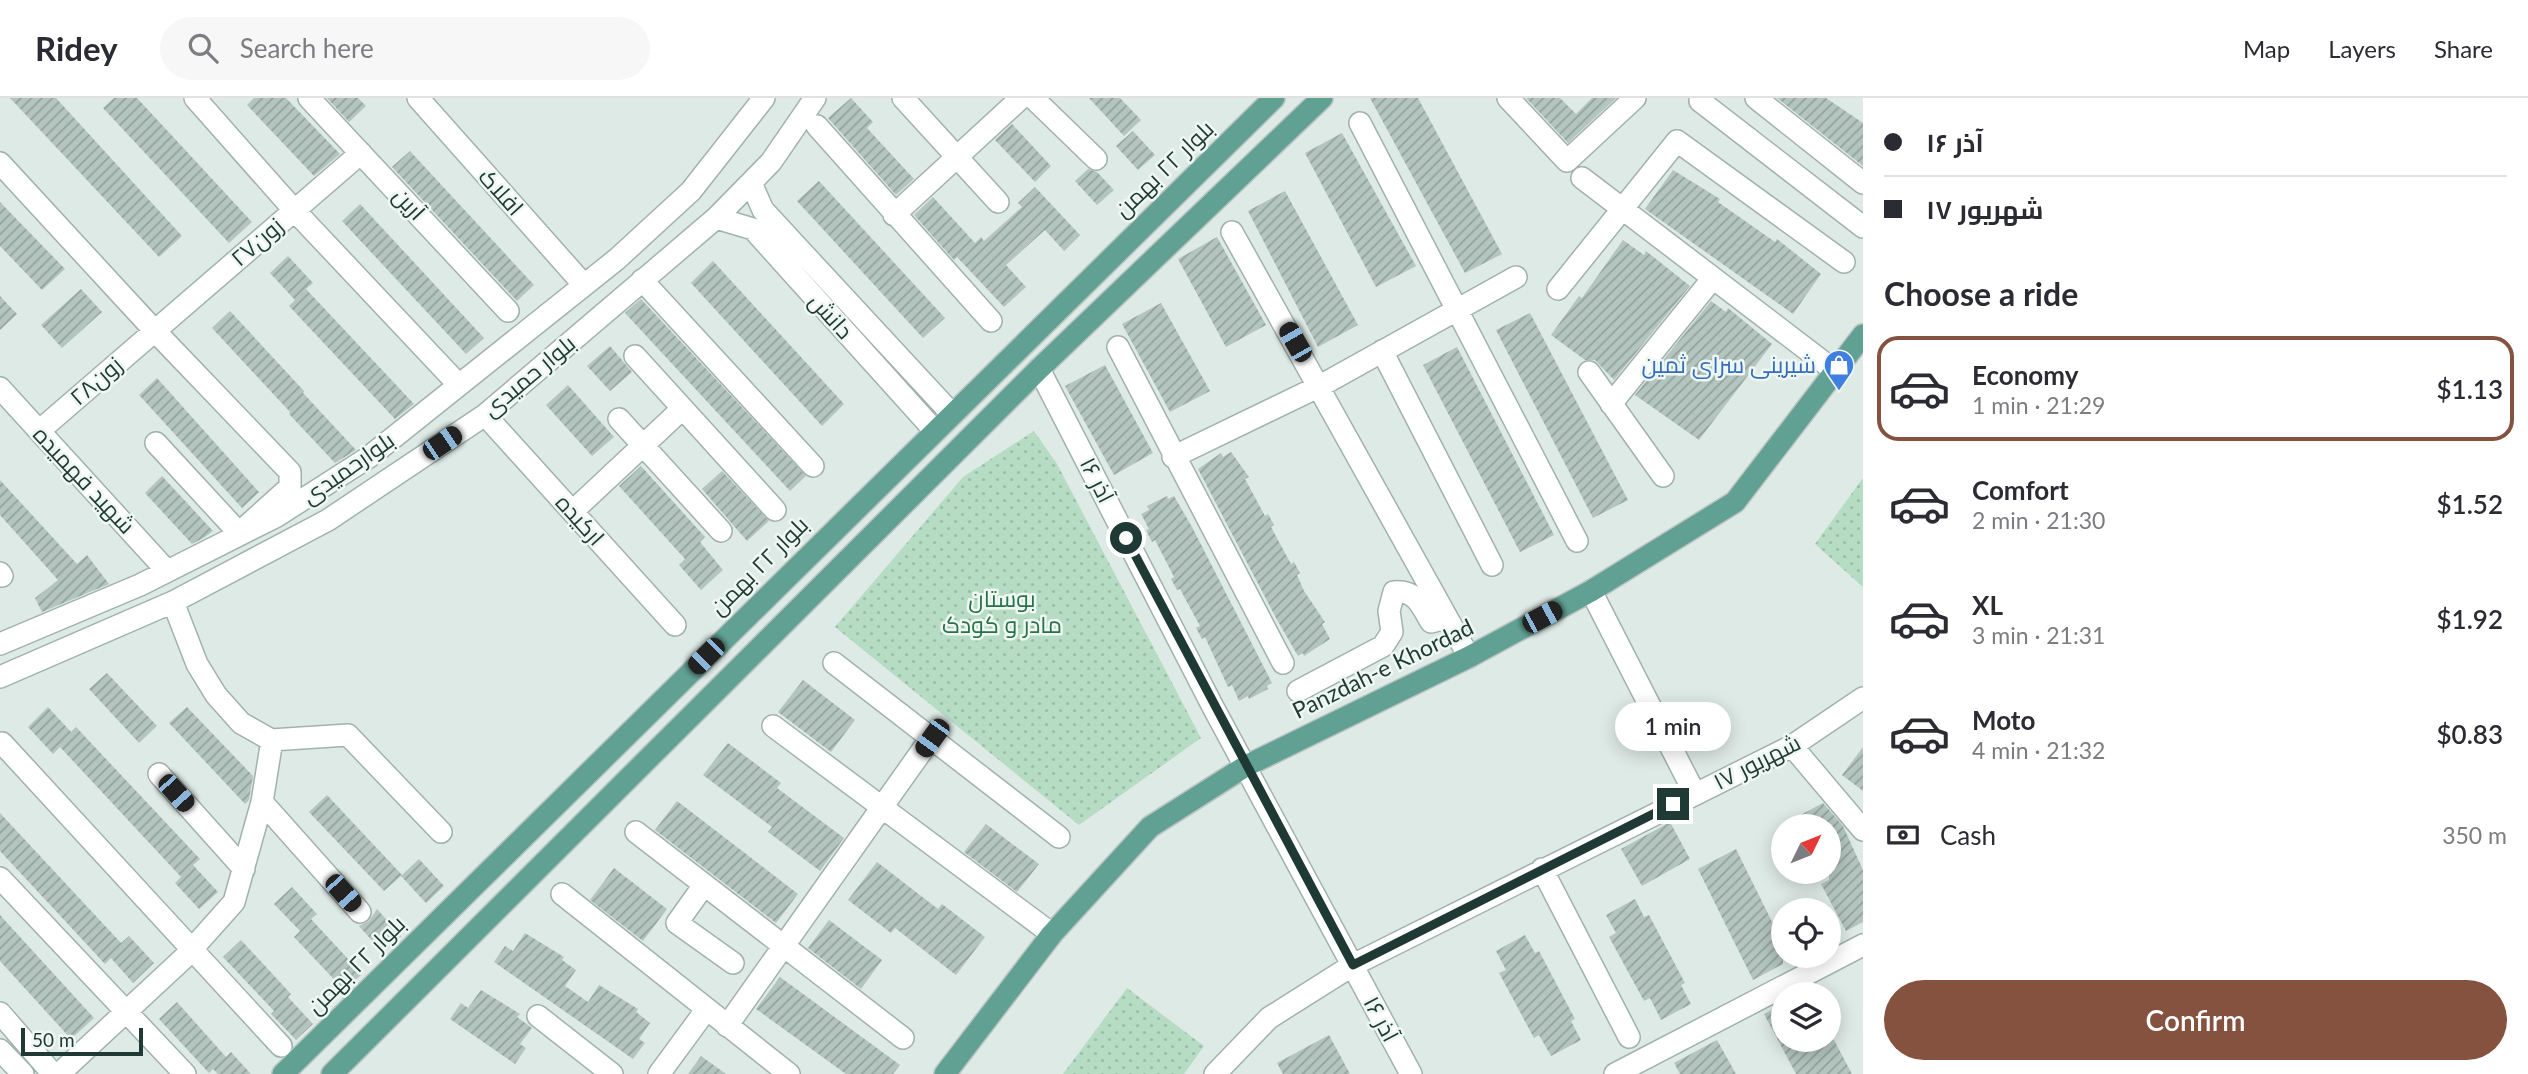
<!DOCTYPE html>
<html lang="en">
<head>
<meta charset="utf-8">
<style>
	body { margin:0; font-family:Lato,Cairo,sans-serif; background:#f7f7f7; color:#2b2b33; height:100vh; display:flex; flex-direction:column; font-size:26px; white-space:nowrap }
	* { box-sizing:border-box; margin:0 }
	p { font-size:23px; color:#7c7c81 }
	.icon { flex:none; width:38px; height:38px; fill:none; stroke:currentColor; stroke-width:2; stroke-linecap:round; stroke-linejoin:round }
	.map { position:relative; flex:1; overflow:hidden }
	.sheet { display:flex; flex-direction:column; background:#fff; width:665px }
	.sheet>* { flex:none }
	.top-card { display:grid; align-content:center; height:154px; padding:0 21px; background:#fff }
	.needle { width:46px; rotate:47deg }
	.tools { position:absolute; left:1771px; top:716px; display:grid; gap:14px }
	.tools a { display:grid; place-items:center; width:70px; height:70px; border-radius:50%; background:#fff; box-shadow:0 4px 18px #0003; font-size:35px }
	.scale { position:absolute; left:21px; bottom:18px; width:122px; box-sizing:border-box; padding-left:7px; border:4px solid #1f3a34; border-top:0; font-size:19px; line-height:24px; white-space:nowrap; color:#1f3a34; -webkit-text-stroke:5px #eff7f3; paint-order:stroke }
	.end { position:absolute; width:32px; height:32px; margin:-16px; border:9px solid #1f3a34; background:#fff; box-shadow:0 0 0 4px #fff }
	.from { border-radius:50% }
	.bubble { position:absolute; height:49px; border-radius:24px; background:#fff; box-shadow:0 4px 18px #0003; font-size:23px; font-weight:600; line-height:49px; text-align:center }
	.car { position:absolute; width:21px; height:42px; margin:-21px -10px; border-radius:9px; box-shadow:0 0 5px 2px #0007; background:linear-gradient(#222 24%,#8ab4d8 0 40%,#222 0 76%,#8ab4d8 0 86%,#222 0) }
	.top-card b { display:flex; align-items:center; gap:24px; height:66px; font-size:26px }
	.top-card b+b { border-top:2px solid #e1e1e2 }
	.top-card i { width:18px; height:18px; background:#2b2b33 }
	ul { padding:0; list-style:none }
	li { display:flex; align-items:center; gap:21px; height:105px; margin:0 14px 10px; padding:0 7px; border:4px solid transparent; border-radius:21px }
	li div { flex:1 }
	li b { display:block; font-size:26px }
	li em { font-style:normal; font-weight:600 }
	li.active { border-color:#865240 }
	li>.icon { width:63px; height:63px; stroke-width:1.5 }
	h2 { padding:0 21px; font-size:32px; line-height:84px }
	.pay { display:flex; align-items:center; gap:18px; height:77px; padding:0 21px; font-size:26px }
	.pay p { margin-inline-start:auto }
	.button { display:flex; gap:14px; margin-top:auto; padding:14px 21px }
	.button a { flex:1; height:80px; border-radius:42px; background:#865240; color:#fff; font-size:28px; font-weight:600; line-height:80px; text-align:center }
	header { display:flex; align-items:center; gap:42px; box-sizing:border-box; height:98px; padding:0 35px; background:#fff; border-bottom:2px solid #e1e1e2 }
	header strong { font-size:33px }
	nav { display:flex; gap:38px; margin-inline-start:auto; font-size:24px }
	.search { width:490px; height:63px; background:#f7f7f7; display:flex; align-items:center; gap:18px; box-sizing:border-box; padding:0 24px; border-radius:38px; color:#7c7c81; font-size:26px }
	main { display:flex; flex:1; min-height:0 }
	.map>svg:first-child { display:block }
	.park { fill:url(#park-dots) }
	.building { fill:url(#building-hatch) }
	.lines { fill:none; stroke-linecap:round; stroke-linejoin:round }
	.minor-casing { stroke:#a1b2ad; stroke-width:24 }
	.major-casing { stroke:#bcc4c2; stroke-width:24 }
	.minor { stroke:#fff; stroke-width:21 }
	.major { stroke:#61a194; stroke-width:21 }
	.route { stroke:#1f3a34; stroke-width:9 }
	.labels { text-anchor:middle; stroke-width:5; stroke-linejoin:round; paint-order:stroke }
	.street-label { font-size:23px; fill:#1f3a34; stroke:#eff7f3 }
	.shop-label { font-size:23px; fill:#366cbe; stroke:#eff7f3; text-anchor:end }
	.park-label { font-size:23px; fill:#297249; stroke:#eff7f3 }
</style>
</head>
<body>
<header>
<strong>Ridey</strong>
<div class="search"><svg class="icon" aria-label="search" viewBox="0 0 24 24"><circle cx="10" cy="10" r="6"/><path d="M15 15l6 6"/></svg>Search here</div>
<nav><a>Map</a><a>Layers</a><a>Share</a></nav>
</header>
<main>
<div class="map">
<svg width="1863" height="976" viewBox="0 0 1863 976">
	<defs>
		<pattern id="park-dots" width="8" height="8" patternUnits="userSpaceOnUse" patternTransform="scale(1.75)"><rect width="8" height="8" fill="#b6dcc3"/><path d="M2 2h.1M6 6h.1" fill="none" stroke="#9cbea8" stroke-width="1.8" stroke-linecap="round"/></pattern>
		<pattern id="building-hatch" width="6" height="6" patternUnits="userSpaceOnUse" patternTransform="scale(1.75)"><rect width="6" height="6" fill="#b4c5bf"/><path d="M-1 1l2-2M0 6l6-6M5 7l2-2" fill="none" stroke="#92a19c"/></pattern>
	</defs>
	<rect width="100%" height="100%" fill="#deeae6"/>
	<!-- park -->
	<path class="park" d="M1034,333l23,33 144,274 -122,87 -244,-198 128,-150z
		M1863,380v109l-48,-43z
		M1127,890l77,58 -20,28h-121z"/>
	<!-- building -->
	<path class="building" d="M10,0h46l126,138 -23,21z
		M114,0h23l115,124 -23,21 -126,-135z
		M254,0h32l54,56 -26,22 -67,-71z
		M327,0h31l8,8 -17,16z
		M851,0l22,24 -6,6 47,51 -18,16 -68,-77z
		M1089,0h31l21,22 -17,16z
		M1370,0h48l84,156 -37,19z
		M1526,0h34l16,16 16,-16h24l-48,45z
		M1777,0h49l37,25v43z
		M1012,26l39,42 -16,16 -40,-42z
		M1133,33l22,24 -17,15 -22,-24z
		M1342,35l74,133 -40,21 -71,-134z
		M410,53l124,134 -17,16 -125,-134z
		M1088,71l9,3 17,18 -17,15 -22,-24z
		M1673,72l47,29 -2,3 57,40 2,-3 44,35 -28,40 -148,-105z
		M819,83l126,137 -22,20 -126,-137z
		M1035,89l45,48 -16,16 -19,-21 -39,35 20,22 -22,20 -47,-50 -3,3 -40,-45 19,-18 42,46 6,-6 3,4 38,-34 -4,-4z
		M1285,93l73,134 -40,22 -70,-136z
		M0,104l65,67 -23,21 -42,-44z
		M360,106l124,134 -18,16 -124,-133z
		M1217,139l49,88 -40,22 -48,-88z
		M1623,142l21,15 2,-4 44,35 -76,94 -19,-20h-10l-34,-25 28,-39 3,2z
		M288,158l25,27 -7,6 108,115 -19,15 -106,-113 6,-6 -25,-27z
		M713,163l131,143 -22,22 -131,-143z
		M81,191l21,23 -40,36 -21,-23z
		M0,198l17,18 -17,16z
		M641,201l165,177 -16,15 -165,-178z
		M1711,203l15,11 2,-4 44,36 -73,96 -64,-45z
		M1161,205l49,88 -40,21 -48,-88z
		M230,213l74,80 -1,2 53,57 -21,13 -46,-49 1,-2 -78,-84z
		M1530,215l98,187 -35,18 -97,-188z
		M610,248l22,26 -22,19 -23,-25z
		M1457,249l97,188 -34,17 -97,-187z
		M1105,267l48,88 -39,22 -49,-89z
		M157,280l102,114 -17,16 -103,-113z
		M568,287l46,52 -22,19 -46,-51z
		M1231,354l18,25 -4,2 20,37 3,-2 6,11 -3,2 20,37 3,-2 6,11 -3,2 7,16 21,31 -3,2 8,15 -26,17 -1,-3 -5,3 -22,-38 -78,-149 23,-16 2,4z
		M641,368l64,71 -5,5 23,28 -22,20 -22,-25 6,-6 -66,-73z
		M722,373l47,50 -22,20 -45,-52z
		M162,378l51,55 -8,6 -13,7 -47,-51z
		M0,382l77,84 10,-9 22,29 -67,28 -7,-14 23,-18 -58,-65z
		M1167,398l1,3 6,-3 18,31 80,156 -5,3 1,3 -19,10 -1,-3 -9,5 -7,-16 -4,2 -23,-50 -3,2 -6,-11 4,-2 -12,-22 -8,-15 -3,1 -6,-11 3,-2 -19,-37 -3,2 -6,-12 3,-1 -8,-15 8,-4 -2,-4z
		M107,575l50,53 -18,17 -50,-54z
		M803,582l52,40 -24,32 -53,-40z
		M48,609l23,25 5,-5 124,132 -7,6 25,27 -19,17 -24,-26 6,-6 -121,-130 -7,7 -25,-27z
		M187,609l66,69 -4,24 -4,4 -76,-81z
		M728,645l53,40 -4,5 67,50 -24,33 -52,-39 4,-5 -69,-52z
		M1863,649v44l-21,-16z
		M327,697l75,80 17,-16 25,27 -18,17 -25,-27 -17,15 -75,-79z
		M677,703l121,93 -22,29 -121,-93z
		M1823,705l20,23 20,44v52l-17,9 -25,-47 8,-4v-54h-49z
		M0,715l121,130 8,-7 25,27 -21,20 -22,-25 -6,6 -105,-113z
		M1670,724l20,37 -48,27 -21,-37z
		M986,726l53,40 -22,28 -53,-40z
		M1736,751l47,95v20l-30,16 -55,-111z
		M877,764l61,47 4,-5 43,33 -29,38 -61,-47 -4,5 -43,-33z
		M614,770l53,41 -24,32 -53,-41z
		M292,789l25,27 -6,5 51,55 -18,16 -50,-53 6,-6 -26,-27z
		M1635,801l9,18 5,-2 36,68 -4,2 10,19 -30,16 -11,-22 -6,3 -35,-64 7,-4 -10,-18z
		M377,811l24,27 -18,17 -24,-27 10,-5z
		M0,817l94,103 -23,21 -71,-78z
		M829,822l53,40 -21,29 -53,-41z
		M525,835l39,24 -2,3 14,10 -11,16 23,16 11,-17 39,24 -2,3 14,11 -11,16 6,4 -12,16 -139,-97 11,-16 8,5z
		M1525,837l10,18 4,-2 36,68 -4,2 10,19 -30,16 -12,-21 -5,3 -35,-65 7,-3 -10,-19z
		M241,842l50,54 -3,3 25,27 -17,16 -25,-26 3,-3 -51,-54z
		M780,879l120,88 -7,9h-47l-90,-65z
		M481,892l39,24 -3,3 15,11 -12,16 6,4 -11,16 -65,-45 11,-16 7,5z
		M177,904l49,55 5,-5 20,22h-33l-5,-5 -4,4 -50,-54z
		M1783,906v36h51l18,34h-56l-32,-60z
		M1329,937l21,39h-67l-6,-11z
		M1717,942l19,34h-56l-6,-11z
		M701,958l25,18h-38z"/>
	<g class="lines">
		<!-- minor casing -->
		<g class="minor-casing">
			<path id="minor" d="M195,0l99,112 164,174
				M309,0l199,213
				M418,0l166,187
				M903,0l95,104
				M1033,0l63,61
				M1508,0l59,63 68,-63
				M1703,0l-3,3 163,126
				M1756,0l107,85
				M1360,25l217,418
				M817,28l174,195
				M0,65l154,167 136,142v15l-51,46 -83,-90
				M1582,80l253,193
				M751,85l12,27 188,203
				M894,117l127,-117
				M716,120l37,11 181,201
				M1232,134l237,425
				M642,182l171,186
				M1558,191l119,-148 167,121
				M1118,249l165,316
				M1382,253l110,214
				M635,258l140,154
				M1039,271l174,338 198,367
				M1589,274l74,104
				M0,290l167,183
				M1611,306l102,-126
				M485,317l190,210
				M619,321l102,112
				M39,333l322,-278
				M1173,359l147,-71 196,-109
				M573,413l109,-102
				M0,475l2,3
				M1591,493l104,203
				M173,504l24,62 19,31 25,28 30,17 77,-5 93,97
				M0,546l140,-59 137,-69 92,-59 248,-198 74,-68 73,-93
				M834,565l225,174
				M0,579l173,-75 155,-82 157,-105 231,-197 55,-56 44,-64
				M1298,593l85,-45 9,-14 -3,-21 5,-19c22,-2 27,13 37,30l15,-4
				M773,628l279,208
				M2,645l279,303
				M1792,648l71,84
				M159,676l85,95
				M262,704l98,110
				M636,734l267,206
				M1542,771l87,168
				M0,780l185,196
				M704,787l-27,38 56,40
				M562,796l227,180
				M0,915l53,61
				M538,918l74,58
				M727,928l204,-288
				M0,952l23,24
				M59,976l126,-117 49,-55 28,-100 10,-62
				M659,976l47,-64
				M1215,976l54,-56 84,-53 439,-219 71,-48
				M1615,976l248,-129"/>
		</g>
		<!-- major casing -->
		<g class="major-casing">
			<path id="major" d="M283,976l991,-976
				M332,976l707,-705 283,-271
				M945,976l107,-140 98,-107 96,-61 223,-109 122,-66 144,-89 128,-167"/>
		</g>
		<!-- minor -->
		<use href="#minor" class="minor"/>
		<!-- major -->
		<use href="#major" class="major"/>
	</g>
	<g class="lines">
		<!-- route -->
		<path class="route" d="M1126,440l227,427 320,-161"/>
	</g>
	<!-- icons -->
	<defs>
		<g id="shop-pin" transform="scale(1.575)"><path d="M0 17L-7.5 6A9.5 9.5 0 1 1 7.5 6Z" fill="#3f7fe0" stroke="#eff7f3"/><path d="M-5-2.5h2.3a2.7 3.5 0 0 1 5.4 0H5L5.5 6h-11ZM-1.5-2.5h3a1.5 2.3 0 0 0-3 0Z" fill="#fff"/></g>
	</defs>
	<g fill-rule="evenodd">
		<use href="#shop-pin" x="1839" y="267"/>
	</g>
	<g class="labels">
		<!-- street labels -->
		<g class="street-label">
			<text transform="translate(1164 71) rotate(-44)" y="8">بلوار ۲۲ بهمن</text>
			<text transform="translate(501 94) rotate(48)" y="8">افلاک</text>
			<text transform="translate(409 106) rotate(47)" y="8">آرین</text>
			<text transform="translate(257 144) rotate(-41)" y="8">زون۲۷</text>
			<text transform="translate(831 218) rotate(48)" y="8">دانش</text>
			<text transform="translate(529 278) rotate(-40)" y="8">بلوار حمیدی</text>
			<text transform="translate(96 283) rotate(-41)" y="8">زون۲۸</text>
			<text transform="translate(348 370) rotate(-35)" y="8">بلوارحمیدی</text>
			<text transform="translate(84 382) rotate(47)" y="8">شهید فهمیده</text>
			<text transform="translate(1097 382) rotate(63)" y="8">۱۶ آذر</text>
			<text transform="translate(580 422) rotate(48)" y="8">ارکیده</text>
			<text transform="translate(759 468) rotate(-45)" y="8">بلوار ۲۲ بهمن</text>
			<text transform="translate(1383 571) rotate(-26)" y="8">Panzdah-e Khordad</text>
			<text transform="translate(1757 664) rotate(-27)" y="8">۱۷ شهریور</text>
			<text transform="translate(356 867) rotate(-45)" y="8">بلوار ۲۲ بهمن</text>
			<text transform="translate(1381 921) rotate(62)" y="8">۱۶ آذر</text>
		</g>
		<!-- shop labels -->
		<g class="shop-label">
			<text x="1816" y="275">شیرینی سرای ثمین</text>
		</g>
		<!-- park labels -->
		<g class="park-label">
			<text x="1002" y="509">بوستان<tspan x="1002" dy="26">مادر و کودک</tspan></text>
		</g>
	</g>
</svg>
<div class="tools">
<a><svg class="needle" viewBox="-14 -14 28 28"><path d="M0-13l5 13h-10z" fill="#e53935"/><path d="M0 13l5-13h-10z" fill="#7c7c81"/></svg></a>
<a><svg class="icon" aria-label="locate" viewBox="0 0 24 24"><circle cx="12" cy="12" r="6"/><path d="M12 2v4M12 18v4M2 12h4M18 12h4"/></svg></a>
<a><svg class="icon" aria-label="layers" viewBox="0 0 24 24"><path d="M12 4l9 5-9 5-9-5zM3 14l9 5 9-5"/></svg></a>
</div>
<div class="scale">50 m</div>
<i class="end from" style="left:1126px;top:440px"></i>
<i class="end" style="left:1673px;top:706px"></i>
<div class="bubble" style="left:1615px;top:604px;width:116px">1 min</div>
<i class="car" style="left:1295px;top:244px;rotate:330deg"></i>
<i class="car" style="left:442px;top:345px;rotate:56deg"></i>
<i class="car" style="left:1542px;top:519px;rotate:62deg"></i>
<i class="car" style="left:706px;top:558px;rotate:225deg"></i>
<i class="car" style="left:932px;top:640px;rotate:216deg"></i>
<i class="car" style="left:176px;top:695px;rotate:138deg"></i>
<i class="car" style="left:343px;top:795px;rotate:138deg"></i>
</div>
<section class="sheet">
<div class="top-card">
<b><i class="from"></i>۱۶ آذر</b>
<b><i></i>۱۷ شهریور</b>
</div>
<h2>Choose a ride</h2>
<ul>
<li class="active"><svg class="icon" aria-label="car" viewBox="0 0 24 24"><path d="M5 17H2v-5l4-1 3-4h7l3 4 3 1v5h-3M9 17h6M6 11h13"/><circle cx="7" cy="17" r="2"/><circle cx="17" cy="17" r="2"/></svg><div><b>Economy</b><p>1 min · 21:29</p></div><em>$1.13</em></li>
<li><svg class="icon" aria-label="car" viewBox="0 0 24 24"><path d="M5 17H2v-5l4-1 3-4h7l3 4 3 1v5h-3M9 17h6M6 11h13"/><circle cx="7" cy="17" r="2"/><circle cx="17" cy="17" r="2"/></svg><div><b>Comfort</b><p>2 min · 21:30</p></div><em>$1.52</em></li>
<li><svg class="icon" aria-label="car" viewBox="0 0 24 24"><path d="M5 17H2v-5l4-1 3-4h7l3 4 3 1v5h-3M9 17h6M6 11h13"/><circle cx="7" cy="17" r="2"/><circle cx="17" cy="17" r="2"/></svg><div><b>XL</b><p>3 min · 21:31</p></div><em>$1.92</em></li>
<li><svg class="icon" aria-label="car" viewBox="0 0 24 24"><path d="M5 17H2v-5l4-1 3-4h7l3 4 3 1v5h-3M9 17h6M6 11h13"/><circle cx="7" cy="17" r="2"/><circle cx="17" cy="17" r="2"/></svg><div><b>Moto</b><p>4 min · 21:32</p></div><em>$0.83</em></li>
</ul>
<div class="pay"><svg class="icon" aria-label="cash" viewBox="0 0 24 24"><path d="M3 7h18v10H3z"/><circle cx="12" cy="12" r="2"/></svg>Cash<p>350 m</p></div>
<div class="button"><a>Confirm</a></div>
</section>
</main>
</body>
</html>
